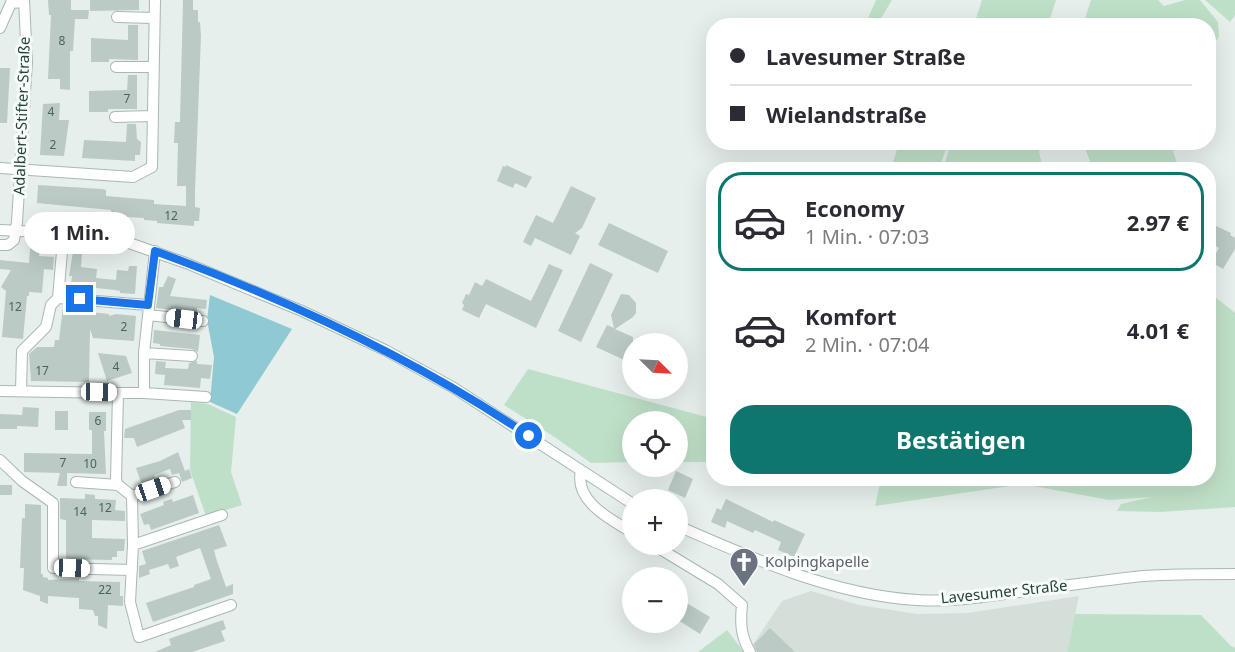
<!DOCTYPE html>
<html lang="de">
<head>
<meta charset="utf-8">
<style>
	body { margin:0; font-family:"Noto Sans",sans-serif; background:#f2f2f3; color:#2b2b33; height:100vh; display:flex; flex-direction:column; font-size:22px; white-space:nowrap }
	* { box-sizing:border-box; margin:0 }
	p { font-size:20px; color:#7c7c81 }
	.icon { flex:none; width:33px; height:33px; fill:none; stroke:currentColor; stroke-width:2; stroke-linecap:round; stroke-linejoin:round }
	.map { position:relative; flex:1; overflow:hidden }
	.side { position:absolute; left:706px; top:162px; width:510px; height:324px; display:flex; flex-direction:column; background:#fff; border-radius:24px; box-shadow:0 6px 24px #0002 }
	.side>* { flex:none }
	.banner { position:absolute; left:706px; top:18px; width:510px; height:132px; border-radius:24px; box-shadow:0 6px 24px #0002; display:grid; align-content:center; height:132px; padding:0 24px; background:#fff }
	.needle { width:39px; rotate:114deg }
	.controls { position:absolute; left:622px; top:333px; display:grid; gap:12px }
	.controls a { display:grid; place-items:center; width:66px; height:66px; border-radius:50%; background:#fff; box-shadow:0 6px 24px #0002; font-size:30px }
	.end { position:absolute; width:27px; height:27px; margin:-14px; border:8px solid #1a73e8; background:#fff; box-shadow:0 0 0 3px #fff }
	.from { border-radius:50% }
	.bubble { position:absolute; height:42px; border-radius:21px; background:#fff; box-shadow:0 6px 24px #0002; font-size:20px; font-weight:700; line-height:42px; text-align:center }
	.car { position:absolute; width:18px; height:36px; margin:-18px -9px; border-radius:8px; box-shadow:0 0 4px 2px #0007; background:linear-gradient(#fff 24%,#345 0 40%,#fff 0 76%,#345 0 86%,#fff 0) }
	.banner b { display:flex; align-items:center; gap:21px; height:57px; font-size:22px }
	.banner b+b { border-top:2px solid #e1e1e2 }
	.banner i { width:15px; height:15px; background:#2b2b33 }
	ul { padding:10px 0 0; list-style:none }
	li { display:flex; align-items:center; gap:18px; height:99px; margin:0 12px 9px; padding:0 12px; border:3px solid transparent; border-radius:24px }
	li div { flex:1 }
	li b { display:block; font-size:22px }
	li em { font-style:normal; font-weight:700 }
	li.selected { border-color:#0f766e }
	li>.icon { width:54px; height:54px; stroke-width:1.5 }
	.primary-button { display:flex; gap:12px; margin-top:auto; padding:12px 24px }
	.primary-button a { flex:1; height:69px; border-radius:24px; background:#0f766e; color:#fff; font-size:24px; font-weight:700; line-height:69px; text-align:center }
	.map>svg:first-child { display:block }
	.built { fill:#d4dfda }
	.green { fill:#bfe0c8 }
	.water { fill:#8ec9d4 }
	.building { fill:#bbcac4 }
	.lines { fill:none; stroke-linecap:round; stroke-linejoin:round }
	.minor-casing { stroke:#a8b8b2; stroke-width:12 }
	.minor { stroke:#fff; stroke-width:10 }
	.route { stroke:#1a73e8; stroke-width:8 }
	.labels { text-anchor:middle; stroke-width:6; stroke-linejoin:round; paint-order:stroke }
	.number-label { font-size:12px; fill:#4a645c }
	.street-label { font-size:15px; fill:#24423a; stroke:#f7fbf9 }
	.worship-label { font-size:15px; fill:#5b616d; stroke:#f7fbf9; text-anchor:start }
</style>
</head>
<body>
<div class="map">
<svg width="1235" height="652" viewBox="0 0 1235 652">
	<rect width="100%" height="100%" fill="#e6efeb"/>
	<!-- built -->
	<path class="built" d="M811,591l48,14 58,9 51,-1 111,-17 -12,56h-310l-5,-6 30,-45z"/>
	<!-- green -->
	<path class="green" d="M876,0h16l-15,25h-12z
		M982,0h74l-8,25h-74z
		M1091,0h67l6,6 21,-6h15l18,22 1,15 -10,13v-24l-126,-1z
		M1205,0h30v15l-5,7z
		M899,143v-1l49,1 -9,26h-48z
		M951,143h91l-3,9 4,17h-100z
		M1083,143h92l-2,8 6,18h-86z
		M1209,292l26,21v194l-75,5 -43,-1 4,-7 31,-7 -43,3 -86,-16 -148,22 6,-27 328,-1z
		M528,369l186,50v43h-36v-40h-45v40l-42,1 -35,-25 -52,-33z
		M191,402l17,2 28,13 -5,55 11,33 -36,11 -16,-46z
		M1075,614l126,1 30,31 4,2v4h-168z
		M727,630l17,22h-46z"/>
	<!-- water -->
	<path class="water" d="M210,295l82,34 -55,85 -27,-12 4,-45 -7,-37z"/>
	<!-- building -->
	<path class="building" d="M48,0h23v10h18l-1,9h-13l-2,32h-3v39l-10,-1v-10h-12l3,-64h-2z
		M90,0h49v10l-49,1z
		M183,0h10v10h5v12h2l1,14 -6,155v16l5,1 -1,13h-5v5l-37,-3v-2l-13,-1v-2l-33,-2v-6l-74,-7 1,-18 64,4 4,1v6l48,4v4l32,2v-20h-9l1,-43h-4l1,-21h5z
		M128,25h10v35l-29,-1v3h-18v-24l37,2z
		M0,68h10l-3,55h-7z
		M128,75h9v34h-29v3h-19v-21l38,-1z
		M60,103l-1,17h10l-5,36 -24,-1 3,-51z
		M127,124h9l1,15 4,3 -1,13h-5v6l-53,-3 2,-18 42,2z
		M506,165l26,12 -6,11 -11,-5 -2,5 -16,-7 6,-15 3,1z
		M571,186l25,12 -14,30 -7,5 5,3 -9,19 -36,-17 -4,8 -8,-4 13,-27 17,8z
		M609,223l59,28 -10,22 -60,-28z
		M1214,225l17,8 -1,2 5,3v11l-12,20 -12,-7 8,-14 -10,-6v-8z
		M30,248l10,1 -1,7 15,1 -1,13 -9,-1 -2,24 -13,-1v4h-2l-4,43 -21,-2 4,-46 -5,-4 10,-17 -11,-1v-9l29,3z
		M73,252l9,1 -1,14 16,2 -1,9 20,2 1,-10 11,1 1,-5h8l-2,28 -15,-1v-2l-5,-1 -19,-2 -1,3 -16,-1v-5l-8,-1 1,-8h-3z
		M590,263l23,11 -32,68 -23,-11z
		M549,264l14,6 -27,58 -50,-24 -7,14 -17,-8 2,-5 -2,-2 4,-9 3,1 6,-13 7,4 4,-7 45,22z
		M168,276l8,3 -6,17 37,4 -1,9 -9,-1v5l-41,-5 3,-21h4z
		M621,294l8,1 7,8v10l-3,4 -18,12 18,8v27l-37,-17 11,-22 7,3 -3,-13z
		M63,307l10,1v2l36,4v2l7,-2 20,2 -2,25 -41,-3 -3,-9 -1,53 -58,-1 -2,-27 8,-7h17l1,-7h4z
		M154,330l46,5 -2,17 -6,-3 -32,-3v-2l-7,-1z
		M98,353l28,3 6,17 -25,8z
		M156,361l10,1 -1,6 23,1 1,-6 8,-2v3l15,1 -2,14 -9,-1 -1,10 -36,-3 1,-10 -10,-1z
		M23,407l16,1 -1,19 -21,-1v3h-17v-15l22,1z
		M179,410h12v10h-9l3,8 -48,19 -3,-9h-10l1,-9z
		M55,411h13v19h-13z
		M89,412h17v19h-2l2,43 -39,-1v13h-10l3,-13 -36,-1v-19l68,1v-24h-3z
		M178,452l7,19 4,-2 3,9 -10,4 -3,-9 -7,2 -2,-6 -16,6 2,5 -14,5 -6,-17 24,-7z
		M676,471l17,8 -8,19 -17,-8z
		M0,485h12v10h-12z
		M85,494l10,1v4l21,1 -1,10 10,1v10l-33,-1v18l33,1 -1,12h-7v6h-5v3l-46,-1v-39l-6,-1v-21l25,1z
		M193,495l6,18 -48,17 -2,-6 -5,1 -4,-11 24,-9 -1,-3 5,-2 4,-1 1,3z
		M726,499l47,23 1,-2 31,14 -11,23 -16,-7 3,-8 -26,-12 -2,3 -26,-12 -2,7 -14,-6 6,-14 4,2z
		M25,504l16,1v69h2v3l5,1v2l31,-2v3l41,1v14h3v10l-15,-1 -1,24 -9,-4v-9h-3l-2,-6 -14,-1v-11l-31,-2v8l-8,-3v-5l-17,-6 1,-22h-4l2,-50h3z
		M219,525l8,21 -13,4 2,8 10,29 7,-3v10l-80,28 -7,-19 48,-16v-2l17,-6 -11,-31 -24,9 3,9 -9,3 -2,-5 -19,6 1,4 -11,4v-12l7,-2 -4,-13z
		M678,598l32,19 -10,17 -22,-14z
		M223,620l3,9 -5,2 4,10 -33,11h-37l16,-7 -2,-6 5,-2z
		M770,628l25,24h-38l-3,-8z"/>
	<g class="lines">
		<!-- minor casing -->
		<g class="minor-casing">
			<path id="minor" d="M117,17l37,1
				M0,28l11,-25 13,-1
				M116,67h37
				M115,117l37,-1
				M0,168l133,9 19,-10 3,-167
				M0,230l63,3 66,10 57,20 116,48 83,39 69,38 179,116
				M0,245h8l6,-5 3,-18 10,-160 -3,-62
				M155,251l-11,102v40h-26l-2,87 2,5 14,11 1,49 -3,57 9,35 92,-32
				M58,298l4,-46
				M148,315l55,6
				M144,353l48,3
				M0,391l118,2
				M21,391l1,-40 24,-24 5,-22 7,-7 90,7
				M144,393l62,4
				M0,460l22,21 31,22v65l79,2
				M581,471c-7,30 29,48 52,62
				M76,482l42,3
				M132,496l43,-14
				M678,526c75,33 156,69 239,74 43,3 88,-7 131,-12 32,-4 64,-9 96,-12 30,-2 61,-2 91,-2
				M652,544l66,40 24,21c-2,19 -1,31 8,47
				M133,545l89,-30"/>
		</g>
		<!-- minor -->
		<use href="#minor" class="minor"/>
	</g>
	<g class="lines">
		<!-- route -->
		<path class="route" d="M80,299l68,6 7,-54c131,48 259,107 374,185"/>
	</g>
	<!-- icons -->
	<defs>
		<g id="church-pin" transform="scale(1.5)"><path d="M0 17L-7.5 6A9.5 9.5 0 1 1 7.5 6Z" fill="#6b7280" stroke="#f7fbf9"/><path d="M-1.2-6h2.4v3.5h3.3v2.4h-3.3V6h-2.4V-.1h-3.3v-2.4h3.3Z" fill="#fff"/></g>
	</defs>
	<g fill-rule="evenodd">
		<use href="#church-pin" x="744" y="562"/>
	</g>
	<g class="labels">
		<!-- number labels -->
		<g class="number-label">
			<text x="62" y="45">8</text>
			<text x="127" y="103">7</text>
			<text x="51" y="116">4</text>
			<text x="53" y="149">2</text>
			<text x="171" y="220">12</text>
			<text x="15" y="311">12</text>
			<text x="124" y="331">2</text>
			<text x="116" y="371">4</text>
			<text x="42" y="375">17</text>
			<text x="98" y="425">6</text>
			<text x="63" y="467">7</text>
			<text x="90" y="468">10</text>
			<text x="105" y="512">12</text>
			<text x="80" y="516">14</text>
			<text x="105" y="594">22</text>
		</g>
		<!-- street labels -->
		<g class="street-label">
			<text transform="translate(22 116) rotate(-88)" y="5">Adalbert-Stifter-Straße</text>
			<text transform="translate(1004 592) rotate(-6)" y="5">Lavesumer Straße</text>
		</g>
		<!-- worship labels -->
		<g class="worship-label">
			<text x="765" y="567">Kolpingkapelle</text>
		</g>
	</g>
</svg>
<div class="controls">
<a><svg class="needle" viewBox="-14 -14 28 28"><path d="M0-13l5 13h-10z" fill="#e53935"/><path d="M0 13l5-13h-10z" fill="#7c7c81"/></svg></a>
<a><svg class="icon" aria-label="locate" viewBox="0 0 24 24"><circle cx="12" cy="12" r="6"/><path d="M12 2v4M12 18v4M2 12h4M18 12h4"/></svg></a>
<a>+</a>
<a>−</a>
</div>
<i class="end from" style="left:529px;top:436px"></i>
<i class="end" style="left:80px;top:299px"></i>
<div class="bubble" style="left:24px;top:212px;width:111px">1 Min.</div>
<i class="car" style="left:184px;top:319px;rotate:277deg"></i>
<i class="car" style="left:99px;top:392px;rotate:91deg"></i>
<i class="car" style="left:153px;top:489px;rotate:71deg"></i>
<i class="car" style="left:72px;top:568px;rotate:92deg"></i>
<div class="banner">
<b><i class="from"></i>Lavesumer Straße</b>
<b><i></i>Wielandstraße</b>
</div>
<section class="side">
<ul>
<li class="selected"><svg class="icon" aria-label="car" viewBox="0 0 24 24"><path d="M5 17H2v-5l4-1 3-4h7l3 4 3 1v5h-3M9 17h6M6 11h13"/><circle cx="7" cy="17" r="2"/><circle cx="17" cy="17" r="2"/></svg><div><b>Economy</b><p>1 Min. · 07:03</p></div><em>2.97 €</em></li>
<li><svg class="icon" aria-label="car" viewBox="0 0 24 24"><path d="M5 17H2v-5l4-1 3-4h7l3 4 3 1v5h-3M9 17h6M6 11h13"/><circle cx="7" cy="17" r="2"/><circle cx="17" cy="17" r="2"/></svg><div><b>Komfort</b><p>2 Min. · 07:04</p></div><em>4.01 €</em></li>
</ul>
<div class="primary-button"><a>Bestätigen</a></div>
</section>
</div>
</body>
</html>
